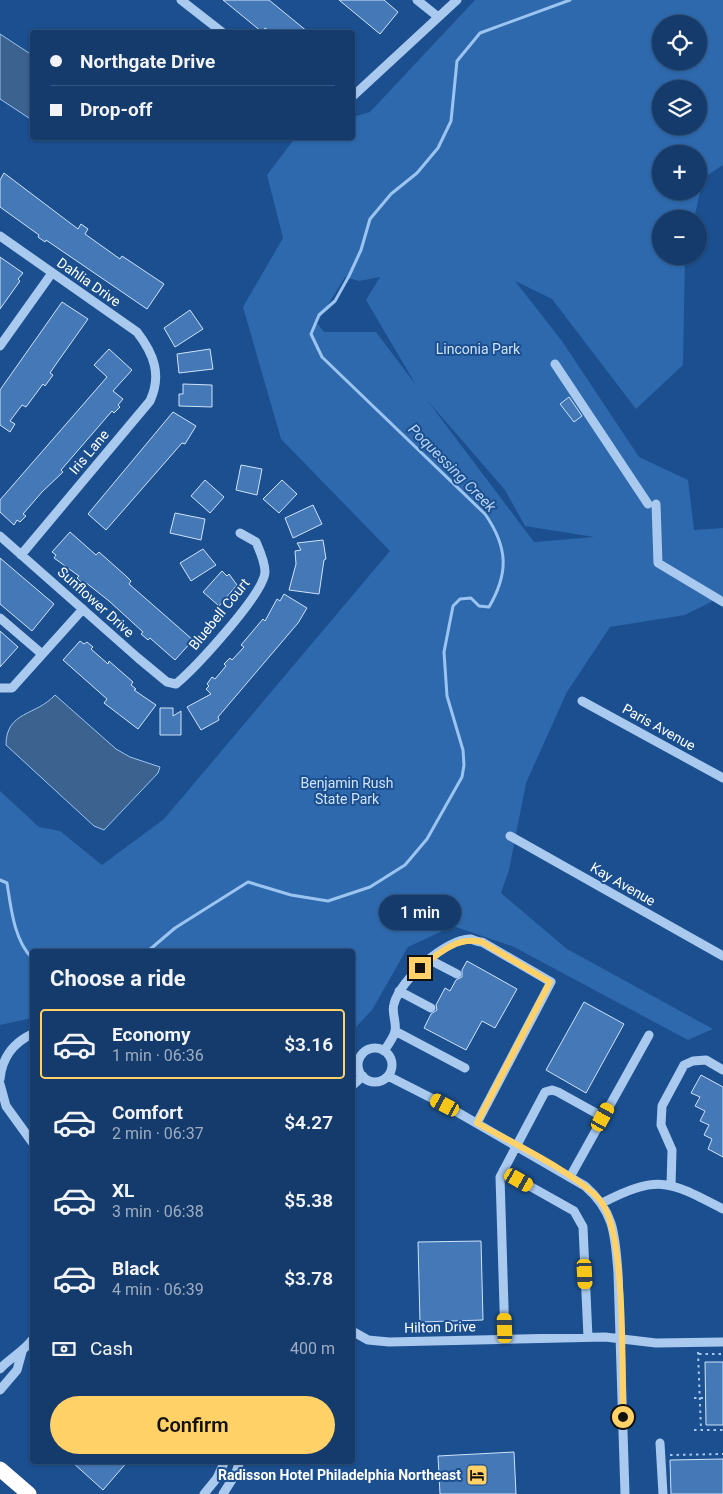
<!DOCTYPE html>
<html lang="en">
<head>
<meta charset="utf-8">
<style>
	body { margin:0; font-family:Roboto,sans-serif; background:#1d4271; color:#f1f3f6; height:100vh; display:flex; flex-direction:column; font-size:19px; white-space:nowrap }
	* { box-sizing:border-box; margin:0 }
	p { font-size:16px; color:#9dadc1 }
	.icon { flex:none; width:28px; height:28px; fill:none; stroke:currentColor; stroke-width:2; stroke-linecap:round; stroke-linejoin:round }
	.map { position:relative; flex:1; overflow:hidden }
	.drawer { position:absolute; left:30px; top:949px; width:325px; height:515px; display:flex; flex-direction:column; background:#143b6b; border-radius:5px; box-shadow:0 1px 4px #0004,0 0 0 1px #33557e }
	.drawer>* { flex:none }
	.banner { position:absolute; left:30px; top:30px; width:325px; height:110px; border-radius:5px; box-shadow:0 1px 4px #0004,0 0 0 1px #33557e; display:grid; align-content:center; height:110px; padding:0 20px; background:#143b6b }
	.controls { position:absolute; left:652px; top:15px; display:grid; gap:10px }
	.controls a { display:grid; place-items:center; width:55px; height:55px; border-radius:50%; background:#143b6b; box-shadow:0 1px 4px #0004,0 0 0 1px #33557e; font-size:25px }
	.end { position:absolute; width:22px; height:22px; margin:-11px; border:6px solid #ffd166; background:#111; box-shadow:0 0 0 2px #111 }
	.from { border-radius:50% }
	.bubble { position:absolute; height:35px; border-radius:18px; background:#143b6b; box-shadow:0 1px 4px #0004,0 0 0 1px #33557e; font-size:16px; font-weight:600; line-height:35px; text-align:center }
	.car { position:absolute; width:15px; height:30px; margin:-15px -8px; border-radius:6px; box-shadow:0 0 4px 1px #0007; background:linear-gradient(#f5c518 24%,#345 0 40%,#f5c518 0 76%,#345 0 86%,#f5c518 0) }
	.banner b { display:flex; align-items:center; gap:18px; height:48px; font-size:19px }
	.banner b+b { border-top:1px solid #33557e }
	.banner i { width:12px; height:12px; background:#f1f3f6 }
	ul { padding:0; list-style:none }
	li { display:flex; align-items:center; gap:15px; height:70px; margin:0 10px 8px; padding:0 10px; border:2px solid transparent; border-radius:5px }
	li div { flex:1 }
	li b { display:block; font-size:19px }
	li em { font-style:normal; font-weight:600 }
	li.selected { border-color:#ffd166 }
	li>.icon { width:45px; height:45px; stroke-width:1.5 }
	h2 { padding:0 20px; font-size:22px; line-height:60px }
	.pay { display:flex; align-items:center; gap:12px; height:55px; padding:0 20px; font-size:19px }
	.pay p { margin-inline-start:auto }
	.action { display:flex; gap:10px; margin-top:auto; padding:10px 20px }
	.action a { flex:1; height:58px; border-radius:30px; background:#ffd166; color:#111; font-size:20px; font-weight:600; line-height:58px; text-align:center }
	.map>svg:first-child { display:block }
	.green { fill:#2e69ad; fill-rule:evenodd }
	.water { fill:#3c6290; stroke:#9cc4f0 }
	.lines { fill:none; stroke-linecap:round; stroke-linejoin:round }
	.stream { stroke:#9cc4f0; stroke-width:3 }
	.building { fill:#4478b7; stroke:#cfe3fa }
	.path { stroke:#a9c9ee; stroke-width:2; stroke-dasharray:2.5 4; stroke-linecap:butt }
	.minor { stroke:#a9c9ee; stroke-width:9 }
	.highway { stroke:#fff; stroke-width:15 }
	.route { stroke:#ffd166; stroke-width:6 }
	.labels { text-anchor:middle; stroke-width:4; stroke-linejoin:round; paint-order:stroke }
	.street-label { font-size:14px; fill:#fff; stroke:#1b4f8f }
	.park-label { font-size:14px; fill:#cfe3fa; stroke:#1b4f8f }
	.poi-label { font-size:14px; font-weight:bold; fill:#fff; stroke:#1b4f8f; text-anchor:end }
	.water-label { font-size:15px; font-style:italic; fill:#b5d3f5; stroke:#1b4f8f }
</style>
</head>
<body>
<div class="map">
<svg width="723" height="1494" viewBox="0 0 723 1494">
	<rect width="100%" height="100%" fill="#1b4f8f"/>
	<!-- green -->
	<path class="green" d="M475,0h248v165l-20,13 -9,41h-33v37h24l-2,109 -47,44 -84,-110 -37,-18 47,60 77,116 49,23 6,50 29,-2v68l-38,19 -75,12 -43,65 -41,91 -17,87 -8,23 66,56 146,80 -25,11 -174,-93 -61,-21 -45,21 -36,63 -16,17 -3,1 -1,-77h-320v67l-32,7v-234l39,36 21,4 42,34 62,-46 226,-268 -109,-112 -38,-132 40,-69 -16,-63 28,-37h57l1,-21 17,-5zM661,24h38v37h-38zM661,89h38v37h-38zM661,154h38v37h-38zM345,277l14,4 21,-4 -14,23 50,85 -40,-53h-52l-7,-9zM427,400l78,90 20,36 69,11 -60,5z"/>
	<!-- water -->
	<path class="water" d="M0,34l32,21v65l-32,-21z
		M55,695l61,54 14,8 30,10 -2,6 -54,57 -10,-4 -88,-81c0,-34 30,-29 49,-50z"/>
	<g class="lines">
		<!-- stream -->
		<path class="stream" d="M0,880l7,3c4,25 7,57 25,75
			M82,951h1
			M148,951l27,-23 73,-46 43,13 37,6 42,-14 35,-22 22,-26 35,-62 2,-12 -1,-15 -16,-54 -3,-44 9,-46 7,-7 11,-1 8,8 10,1c20,-34 19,-60 -4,-93l-163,-157 -11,-23 8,-19 16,-14 14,-25 12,-26 9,-31 21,-25 26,-21 21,-25 13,-27 6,-60 23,-28 90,-33"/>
	</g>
	<!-- building -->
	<path class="building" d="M223,0h46l39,32h-37l-6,-4 -3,4z
		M339,0h45l14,12 -18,22z
		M4,173l74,56 3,-5 7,5 -3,5 35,25 2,-3 42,28 -17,25 -101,-69 -1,2 -7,-5 1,-2 -39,-28v-27z
		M0,257l23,16 -5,6 2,2 -20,28z
		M62,302l26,17 -34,48 -4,6 3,2 -8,11 -2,-2 -17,23 -4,-2 -12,16 5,3 -5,8 -10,-7v-35z
		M190,310l13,19 -28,18 -11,-19z
		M109,349l23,21 -19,21 10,8 -5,6 2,2 -6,6 -2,-2 -51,59 2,2 -21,20 -19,22 3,2 -6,6 -3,-2 -3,5 -14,-13v-12l107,-123 -13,-12z
		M210,349l3,20 -34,4 -2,-19z
		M183,384l29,1v22l-33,-1v-12h4z
		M569,397l13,19 -8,6 -14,-18z
		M173,412l23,14 -11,18 -3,-1 -76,87 -18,-16z
		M241,465l21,4 -5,26 -21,-5z
		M205,480l19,17 -14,16 -19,-17z
		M282,480l15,14 -18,19 -16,-14z
		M313,505l9,19 -29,14 -8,-20z
		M175,513l30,6 -4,21 -31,-7z
		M70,532l26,23 3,-3 27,24 5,5 -2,3 64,56 -18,20 -25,-22 -2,2 -7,-6 2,-2 -34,-31 -24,-19 -2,2 -6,-6 2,-2 -25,-18 2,-3 -4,-3z
		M323,540l3,19 -2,1 -5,34 -30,-4 7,-26 -1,-13 6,-1 -4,-7z
		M203,549l13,16 -25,16 -11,-18z
		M0,558l54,46 -22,27 -32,-27z
		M222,571l5,5 2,-2 8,11 -18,21 -16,-14z
		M284,594l23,14 -9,15 -80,94 1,3 -18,10 -14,-23 24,-13 -5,-5 3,-3 -2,-2 5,-7 3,2 11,-13 -2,-2 6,-6 2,2 12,-13 -3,-2 22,-26 2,2 12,-22 3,2z
		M0,631l18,16 -18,20z
		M80,641l4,3 3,-2 6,5 -2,2 17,15 1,-3 24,21 -2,3 5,4 -2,1 22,15 -18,24 -34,-26 3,-4 -44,-39z
		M160,708h13v8l8,-5v24h-21z
		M467,961l50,28 -22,39 -13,-7 -16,29 -42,-22 7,-14 6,-4 -1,-5 9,-17 5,3 6,-11 6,-3v-7z
		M584,1002l40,22 -38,69 -40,-23z
		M701,1075l22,12v70l-15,-8 4,-10 -8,-4 5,-10 -9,-4 5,-10 -10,-5 5,-9 -9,-4z
		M481,1241l2,79 -63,2 -2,-80z
		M705,1362h18v63h-17z
		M514,1452l2,42h-76l-2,-38z
		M723,1459v35h-52l-1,-34z
		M71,1461h57l-25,29z"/>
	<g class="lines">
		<!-- path -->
		<path class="path" d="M698,1352l3,78
			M699,1354h24
			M694,1398h12
			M694,1430h29
			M670,1455l53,-1"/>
		<!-- minor -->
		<path class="minor" d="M181,0l41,32
			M417,0l20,16
			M352,97l105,-97
			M0,236l137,96c17,22 25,43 13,69l-129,154
			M0,346l52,-73
			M555,364l93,140
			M656,504l2,59 65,39
			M0,536l138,122 29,24 9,2c19,-16 88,-90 89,-112 0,-10 -5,-21 -9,-30l-16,-9
			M0,618l42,36
			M0,688h12l71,-79
			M582,701l141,77
			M510,836l213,120
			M430,960l27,14
			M399,991l32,17
			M395,1031l70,37
			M358 1065a17 17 0 1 1 34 0a17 17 0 1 1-34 0Z
			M384,1051c4,-6 10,-14 11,-20 2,-9 -4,-19 -1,-27 6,-24 52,-66 77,-65 3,1 8,3 11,3l69,40 -74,141
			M388,1076l57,29 140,81c30,26 30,50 33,87l7,221
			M0,1079c2,-21 13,-36 32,-45
			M0,1084l6,22 26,36
			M352,1086l11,-10
			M503,1171l71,40 9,16 5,110
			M570,1177l79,-142
			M671,1186l1,-36 -11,-25 1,-19 22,-41 9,-4 13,-1 17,10
			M602,1203c57,-29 67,-22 121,6
			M352,1331l16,9 21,2 216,-5 51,6 67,-1
			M505,1339l-5,-162 45,-85 7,-2 6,2 45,25
			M0,1369c10,-11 23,-17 32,-29
			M0,1390l17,-20 5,-18
			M660,1443l3,51
			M204,1494l13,-16 8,-17
			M223,1494l12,-19 5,-14"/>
		<!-- highway -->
		<path class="highway" d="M0,1469l29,25"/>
	</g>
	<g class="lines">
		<!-- route -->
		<path class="route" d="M420,968c19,-15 37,-32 62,-26l68,40 -73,141c30,17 107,54 125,80 24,34 20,168 21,214"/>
	</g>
	<!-- icons -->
	<defs>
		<g id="hotel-square" transform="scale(1.125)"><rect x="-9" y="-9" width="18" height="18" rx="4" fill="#ffd166" stroke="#1b4f8f"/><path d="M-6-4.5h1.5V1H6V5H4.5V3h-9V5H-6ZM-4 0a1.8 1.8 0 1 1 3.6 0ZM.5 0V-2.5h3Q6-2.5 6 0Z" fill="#111"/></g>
	</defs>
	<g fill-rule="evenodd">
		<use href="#hotel-square" x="477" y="1475"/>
	</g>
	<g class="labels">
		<!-- street labels -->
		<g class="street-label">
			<text transform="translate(89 282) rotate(35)" y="5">Dahlia Drive</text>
			<text transform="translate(89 452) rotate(-50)" y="5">Iris Lane</text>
			<text transform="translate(96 602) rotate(42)" y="5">Sunflower Drive</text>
			<text transform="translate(219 614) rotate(-51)" y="5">Bluebell Court</text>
			<text transform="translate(659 727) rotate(29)" y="5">Paris Avenue</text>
			<text transform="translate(623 884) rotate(30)" y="5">Kay Avenue</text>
			<text transform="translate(440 1327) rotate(-1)" y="5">Hilton Drive</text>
		</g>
		<!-- park labels -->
		<g class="park-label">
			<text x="478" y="354">Linconia Park</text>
			<text x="347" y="788">Benjamin Rush<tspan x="347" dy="16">State Park</tspan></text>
		</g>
		<!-- poi labels -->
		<g class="poi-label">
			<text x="461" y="1480">Radisson Hotel Philadelphia Northeast</text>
		</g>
		<!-- water labels -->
		<g class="water-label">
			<text transform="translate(452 468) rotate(45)" y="5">Poquessing Creek</text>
		</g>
	</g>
</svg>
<div class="controls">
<a><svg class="icon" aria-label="locate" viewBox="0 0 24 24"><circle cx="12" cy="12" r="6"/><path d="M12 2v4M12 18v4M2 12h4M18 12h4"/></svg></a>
<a><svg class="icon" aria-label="layers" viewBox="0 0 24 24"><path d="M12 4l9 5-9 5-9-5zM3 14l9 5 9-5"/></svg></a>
<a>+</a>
<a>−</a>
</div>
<i class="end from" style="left:623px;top:1417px"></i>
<i class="end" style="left:420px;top:968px"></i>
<div class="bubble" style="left:379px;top:895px;width:82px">1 min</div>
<i class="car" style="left:445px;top:1105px;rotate:298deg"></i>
<i class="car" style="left:603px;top:1117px;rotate:29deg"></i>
<i class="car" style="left:519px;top:1180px;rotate:120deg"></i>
<i class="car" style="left:585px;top:1274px;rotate:177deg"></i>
<i class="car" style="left:505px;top:1328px;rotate:358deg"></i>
<div class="banner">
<b><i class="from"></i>Northgate Drive</b>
<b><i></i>Drop-off</b>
</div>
<section class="drawer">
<h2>Choose a ride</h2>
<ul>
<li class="selected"><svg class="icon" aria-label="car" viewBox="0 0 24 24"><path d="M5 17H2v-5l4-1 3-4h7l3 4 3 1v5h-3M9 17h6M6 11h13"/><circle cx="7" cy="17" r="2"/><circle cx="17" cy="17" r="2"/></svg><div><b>Economy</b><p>1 min · 06:36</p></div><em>$3.16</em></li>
<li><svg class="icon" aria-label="car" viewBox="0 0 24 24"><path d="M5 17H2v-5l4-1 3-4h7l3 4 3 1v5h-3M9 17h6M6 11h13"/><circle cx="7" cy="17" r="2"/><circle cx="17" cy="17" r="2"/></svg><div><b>Comfort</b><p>2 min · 06:37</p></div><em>$4.27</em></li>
<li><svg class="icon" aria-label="car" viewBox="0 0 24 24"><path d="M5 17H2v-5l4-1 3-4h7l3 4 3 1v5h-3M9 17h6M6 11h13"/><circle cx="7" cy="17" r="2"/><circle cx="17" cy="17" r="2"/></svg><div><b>XL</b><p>3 min · 06:38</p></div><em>$5.38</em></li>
<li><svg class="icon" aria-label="car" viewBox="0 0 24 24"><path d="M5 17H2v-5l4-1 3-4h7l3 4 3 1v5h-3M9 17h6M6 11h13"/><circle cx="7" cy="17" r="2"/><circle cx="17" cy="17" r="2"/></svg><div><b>Black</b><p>4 min · 06:39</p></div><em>$3.78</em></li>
</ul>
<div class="pay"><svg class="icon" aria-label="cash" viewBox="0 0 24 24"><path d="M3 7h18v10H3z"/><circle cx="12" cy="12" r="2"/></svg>Cash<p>400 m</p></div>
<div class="action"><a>Confirm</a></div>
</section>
</div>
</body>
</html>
